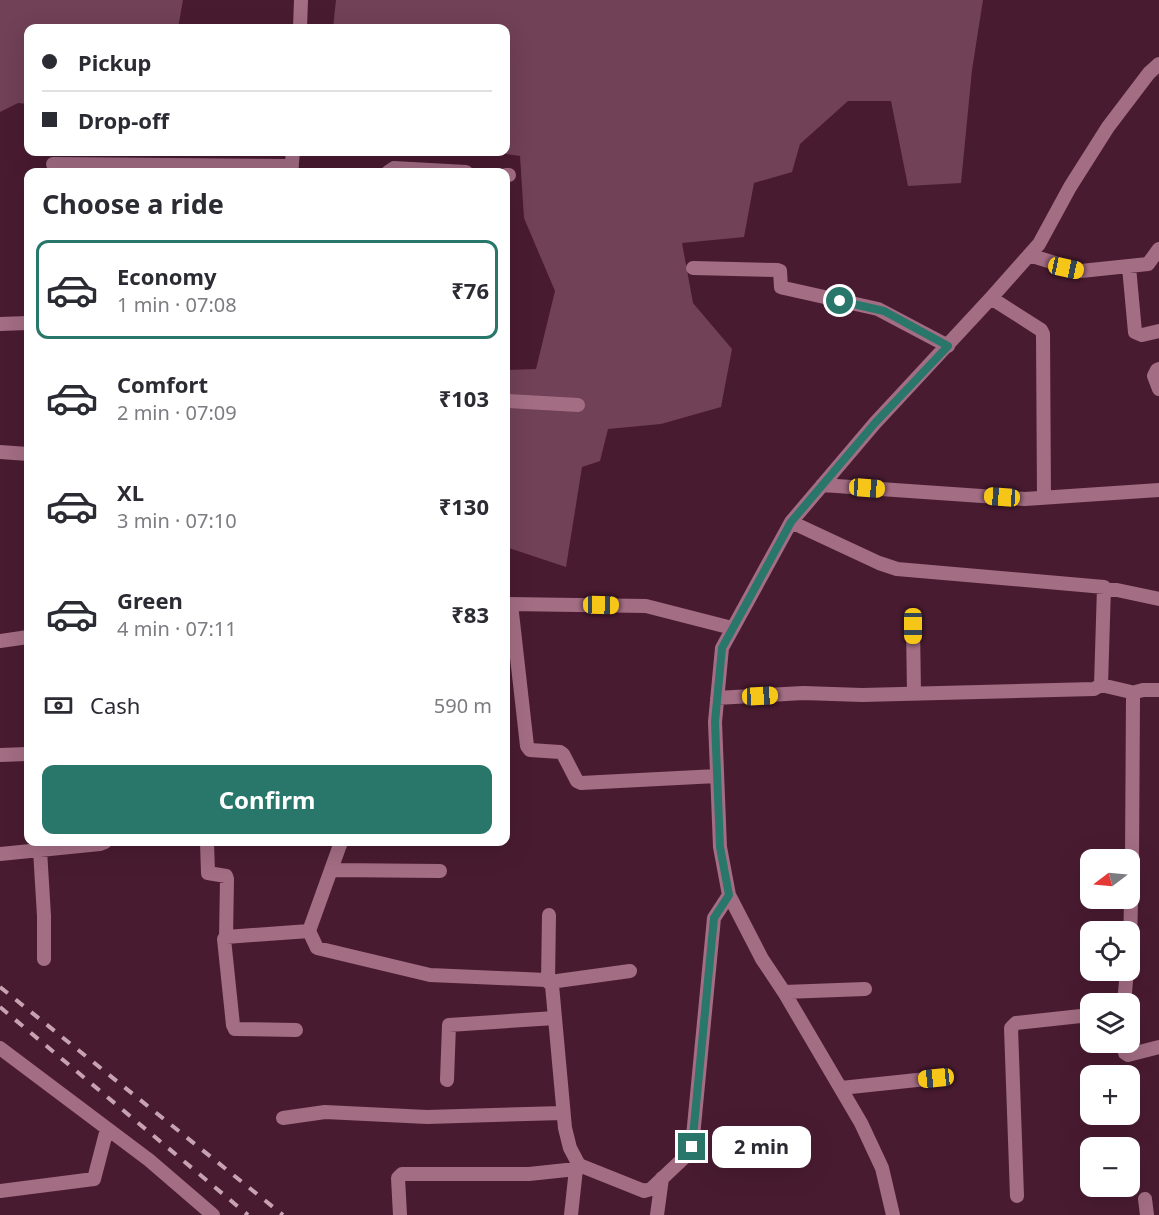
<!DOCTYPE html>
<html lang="en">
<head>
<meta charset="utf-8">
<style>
	body { margin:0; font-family:"Noto Sans",sans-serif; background:#f7f7f7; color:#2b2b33; height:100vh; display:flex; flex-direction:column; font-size:22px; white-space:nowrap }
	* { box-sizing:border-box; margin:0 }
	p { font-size:20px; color:#7c7c81 }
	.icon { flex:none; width:33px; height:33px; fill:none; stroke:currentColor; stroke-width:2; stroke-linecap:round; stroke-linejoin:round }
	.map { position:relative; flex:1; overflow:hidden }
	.details { position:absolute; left:24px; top:168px; width:486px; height:678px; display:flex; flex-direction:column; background:#fff; border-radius:12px; box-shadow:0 6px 24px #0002 }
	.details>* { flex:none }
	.hud { position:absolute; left:24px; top:24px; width:486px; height:132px; border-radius:12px; box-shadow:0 6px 24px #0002; display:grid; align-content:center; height:132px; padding:0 18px; background:#fff }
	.needle { width:39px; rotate:254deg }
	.controls { position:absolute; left:1080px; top:849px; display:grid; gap:12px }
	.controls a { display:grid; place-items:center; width:60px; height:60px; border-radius:12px; background:#fff; box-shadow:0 6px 24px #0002; font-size:30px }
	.end { position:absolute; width:27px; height:27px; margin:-14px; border:8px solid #29776a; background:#fff; box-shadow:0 0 0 3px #fff }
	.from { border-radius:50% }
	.bubble { position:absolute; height:42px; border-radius:12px; background:#fff; box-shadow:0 6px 24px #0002; font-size:20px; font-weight:700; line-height:42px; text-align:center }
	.car { position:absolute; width:18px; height:36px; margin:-18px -9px; border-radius:8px; box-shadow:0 0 4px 2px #0007; background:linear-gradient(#f5c518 24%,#345 0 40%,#f5c518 0 76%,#345 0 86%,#f5c518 0) }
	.hud b { display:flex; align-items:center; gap:21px; height:57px; font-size:22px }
	.hud b+b { border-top:2px solid #e1e1e2 }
	.hud i { width:15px; height:15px; background:#2b2b33 }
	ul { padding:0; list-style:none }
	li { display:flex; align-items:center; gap:18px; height:99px; margin:0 12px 9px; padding:0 6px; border:3px solid transparent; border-radius:12px }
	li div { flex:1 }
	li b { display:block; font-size:22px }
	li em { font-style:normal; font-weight:700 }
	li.active { border-color:#29776a }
	li>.icon { width:54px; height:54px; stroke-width:1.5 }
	h2 { padding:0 18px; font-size:27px; line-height:72px }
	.pay { display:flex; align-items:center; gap:15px; height:66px; padding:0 18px; font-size:22px }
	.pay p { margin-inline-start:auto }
	.action { display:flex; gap:12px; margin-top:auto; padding:12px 18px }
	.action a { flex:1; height:69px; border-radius:12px; background:#29776a; color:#fff; font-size:24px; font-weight:700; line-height:69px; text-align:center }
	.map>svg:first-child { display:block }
	.green { fill:#714157 }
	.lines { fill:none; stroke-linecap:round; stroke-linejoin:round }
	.minor { stroke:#a36d84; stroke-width:14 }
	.rail { stroke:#c7a3b2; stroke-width:4; stroke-dasharray:10 10; stroke-linecap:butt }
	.route { stroke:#29776a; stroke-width:8 }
</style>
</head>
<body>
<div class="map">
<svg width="1159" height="1215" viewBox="0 0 1159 1215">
	<rect width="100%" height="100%" fill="#491b31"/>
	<!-- green -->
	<path class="green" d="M0,0h183l-5,28h-150v76l-10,-1 -18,9z
		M336,0h647l-11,70 -11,113 -53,3 -17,-85h-43l-48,43 -8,28 -38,11 -10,54 -62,6 11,60 39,46 -11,58 -60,17 -53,5 -8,32 -18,6 -16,100 -60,-20v-177l30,-1 19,-78 -31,-73 -4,-62 -26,-4h12v-124h-173z"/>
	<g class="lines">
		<!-- minor -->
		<path class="minor" d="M300,28l1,-28
			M53,164l239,2
			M291,172l2,-20
			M388,172l6,-4 72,4
			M506,175h3
			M1029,255l52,16 67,-7 11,-15
			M1129,267l6,65 7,3 17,-4
			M693,268l84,2 3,1 1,16 3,1 94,21 70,37
			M991,298l50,32 2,4 1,164
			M0,324l28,-1
			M1159,369l-2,1 -3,6 5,13
			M506,401l72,4
			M0,452l28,2
			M822,485l203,14 134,-9
			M1105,590h12l42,9
			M506,604l140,2 86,22
			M511,604l16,142 3,4 30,2 3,2 14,27 4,2 136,-7
			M913,626l1,67
			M0,641l28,-4
			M1101,685l30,7 2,5 -1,164 -2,82
			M1132,693l11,-3h16
			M717,698l86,-5 59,2 232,-6 7,-4 3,-98 -207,-18 -18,-6 -88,-41
			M0,755l28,-1
			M207,842l1,31 18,3 1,3 -1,58
			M341,842l-32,89 8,17 113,27 116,5 6,5 13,143 5,20 9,17 65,26 7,-2 37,-35 4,-7 22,-229 15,-23
			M40,850l4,66v43
			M0,854l100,-10 5,-2
			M332,870l108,1
			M548,981l1,-66
			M550,982l80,-11
			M784,992l81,-3
			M1124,1004l3,-34
			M296,1030l-61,-1 -2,-4 -9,-86 2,-2 83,-6
			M1124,1042l1,11 3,2 31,-8
			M0,1048l149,112 64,55
			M447,1080l2,-55 106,-7
			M841,1088l95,-10
			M283,1118l42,-6 102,5 136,-4
			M0,1191l94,-12 13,-50
			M1017,1196l-6,-168 5,-5 74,-8
			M1145,1199l2,16
			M400,1215l-2,-37 4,-4h127l47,-5
			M571,1215l5,-46 3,-4
			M657,1215l5,-37
			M893,1215l-11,-47 -21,-45 -77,-131 -22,-33 -33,-64 -9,-48 -5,-125 7,-74 69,-126 84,-99 116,-125 48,-54 31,-57 38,-60 41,-54 10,-9"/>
		<!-- rail -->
		<path class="rail" d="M0,987l283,228
			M0,1007l248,208"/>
	</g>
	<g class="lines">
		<!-- route -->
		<path class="route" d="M692,1147l22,-229 15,-23 -9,-48 -5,-125 7,-74 69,-126 84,-99 73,-77 -64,-35 -44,-10"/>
	</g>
</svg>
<div class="controls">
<a><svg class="needle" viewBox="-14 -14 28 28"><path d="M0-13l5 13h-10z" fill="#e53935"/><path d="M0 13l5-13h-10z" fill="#7c7c81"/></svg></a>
<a><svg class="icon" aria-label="locate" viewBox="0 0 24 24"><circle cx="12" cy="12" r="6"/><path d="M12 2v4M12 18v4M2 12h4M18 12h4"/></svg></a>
<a><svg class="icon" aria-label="layers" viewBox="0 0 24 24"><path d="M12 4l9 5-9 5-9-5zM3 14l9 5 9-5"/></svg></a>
<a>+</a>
<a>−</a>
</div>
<i class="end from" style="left:840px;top:301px"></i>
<i class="end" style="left:692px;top:1147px"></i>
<div class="bubble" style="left:712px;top:1126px;width:99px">2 min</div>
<i class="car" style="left:1066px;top:268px;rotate:102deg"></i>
<i class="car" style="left:867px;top:488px;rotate:94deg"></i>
<i class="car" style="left:1002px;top:497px;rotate:274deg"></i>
<i class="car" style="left:601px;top:605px;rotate:91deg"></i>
<i class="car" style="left:913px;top:626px;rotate:180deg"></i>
<i class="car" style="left:760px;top:696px;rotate:87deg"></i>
<i class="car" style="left:936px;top:1078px;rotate:264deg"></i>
<div class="hud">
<b><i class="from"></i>Pickup</b>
<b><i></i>Drop-off</b>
</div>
<section class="details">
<h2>Choose a ride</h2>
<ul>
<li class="active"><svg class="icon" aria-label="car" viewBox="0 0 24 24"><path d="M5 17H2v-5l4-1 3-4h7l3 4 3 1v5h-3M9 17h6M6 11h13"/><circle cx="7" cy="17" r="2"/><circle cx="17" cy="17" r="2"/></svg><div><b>Economy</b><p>1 min · 07:08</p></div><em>₹76</em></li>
<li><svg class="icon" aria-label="car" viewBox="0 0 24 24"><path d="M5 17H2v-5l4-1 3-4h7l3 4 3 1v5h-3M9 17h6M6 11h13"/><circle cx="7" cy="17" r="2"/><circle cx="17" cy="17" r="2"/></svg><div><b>Comfort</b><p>2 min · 07:09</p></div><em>₹103</em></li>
<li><svg class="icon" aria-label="car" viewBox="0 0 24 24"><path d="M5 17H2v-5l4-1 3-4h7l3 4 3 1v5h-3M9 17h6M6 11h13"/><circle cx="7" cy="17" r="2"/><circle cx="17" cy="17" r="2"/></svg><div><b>XL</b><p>3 min · 07:10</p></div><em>₹130</em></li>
<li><svg class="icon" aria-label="car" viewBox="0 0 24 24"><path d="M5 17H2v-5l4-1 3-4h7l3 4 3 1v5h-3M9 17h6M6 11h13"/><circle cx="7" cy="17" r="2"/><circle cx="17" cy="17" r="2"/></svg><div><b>Green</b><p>4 min · 07:11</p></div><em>₹83</em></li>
</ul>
<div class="pay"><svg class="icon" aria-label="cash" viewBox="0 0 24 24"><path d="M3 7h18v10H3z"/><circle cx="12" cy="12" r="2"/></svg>Cash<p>590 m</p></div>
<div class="action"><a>Confirm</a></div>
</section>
</div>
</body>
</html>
